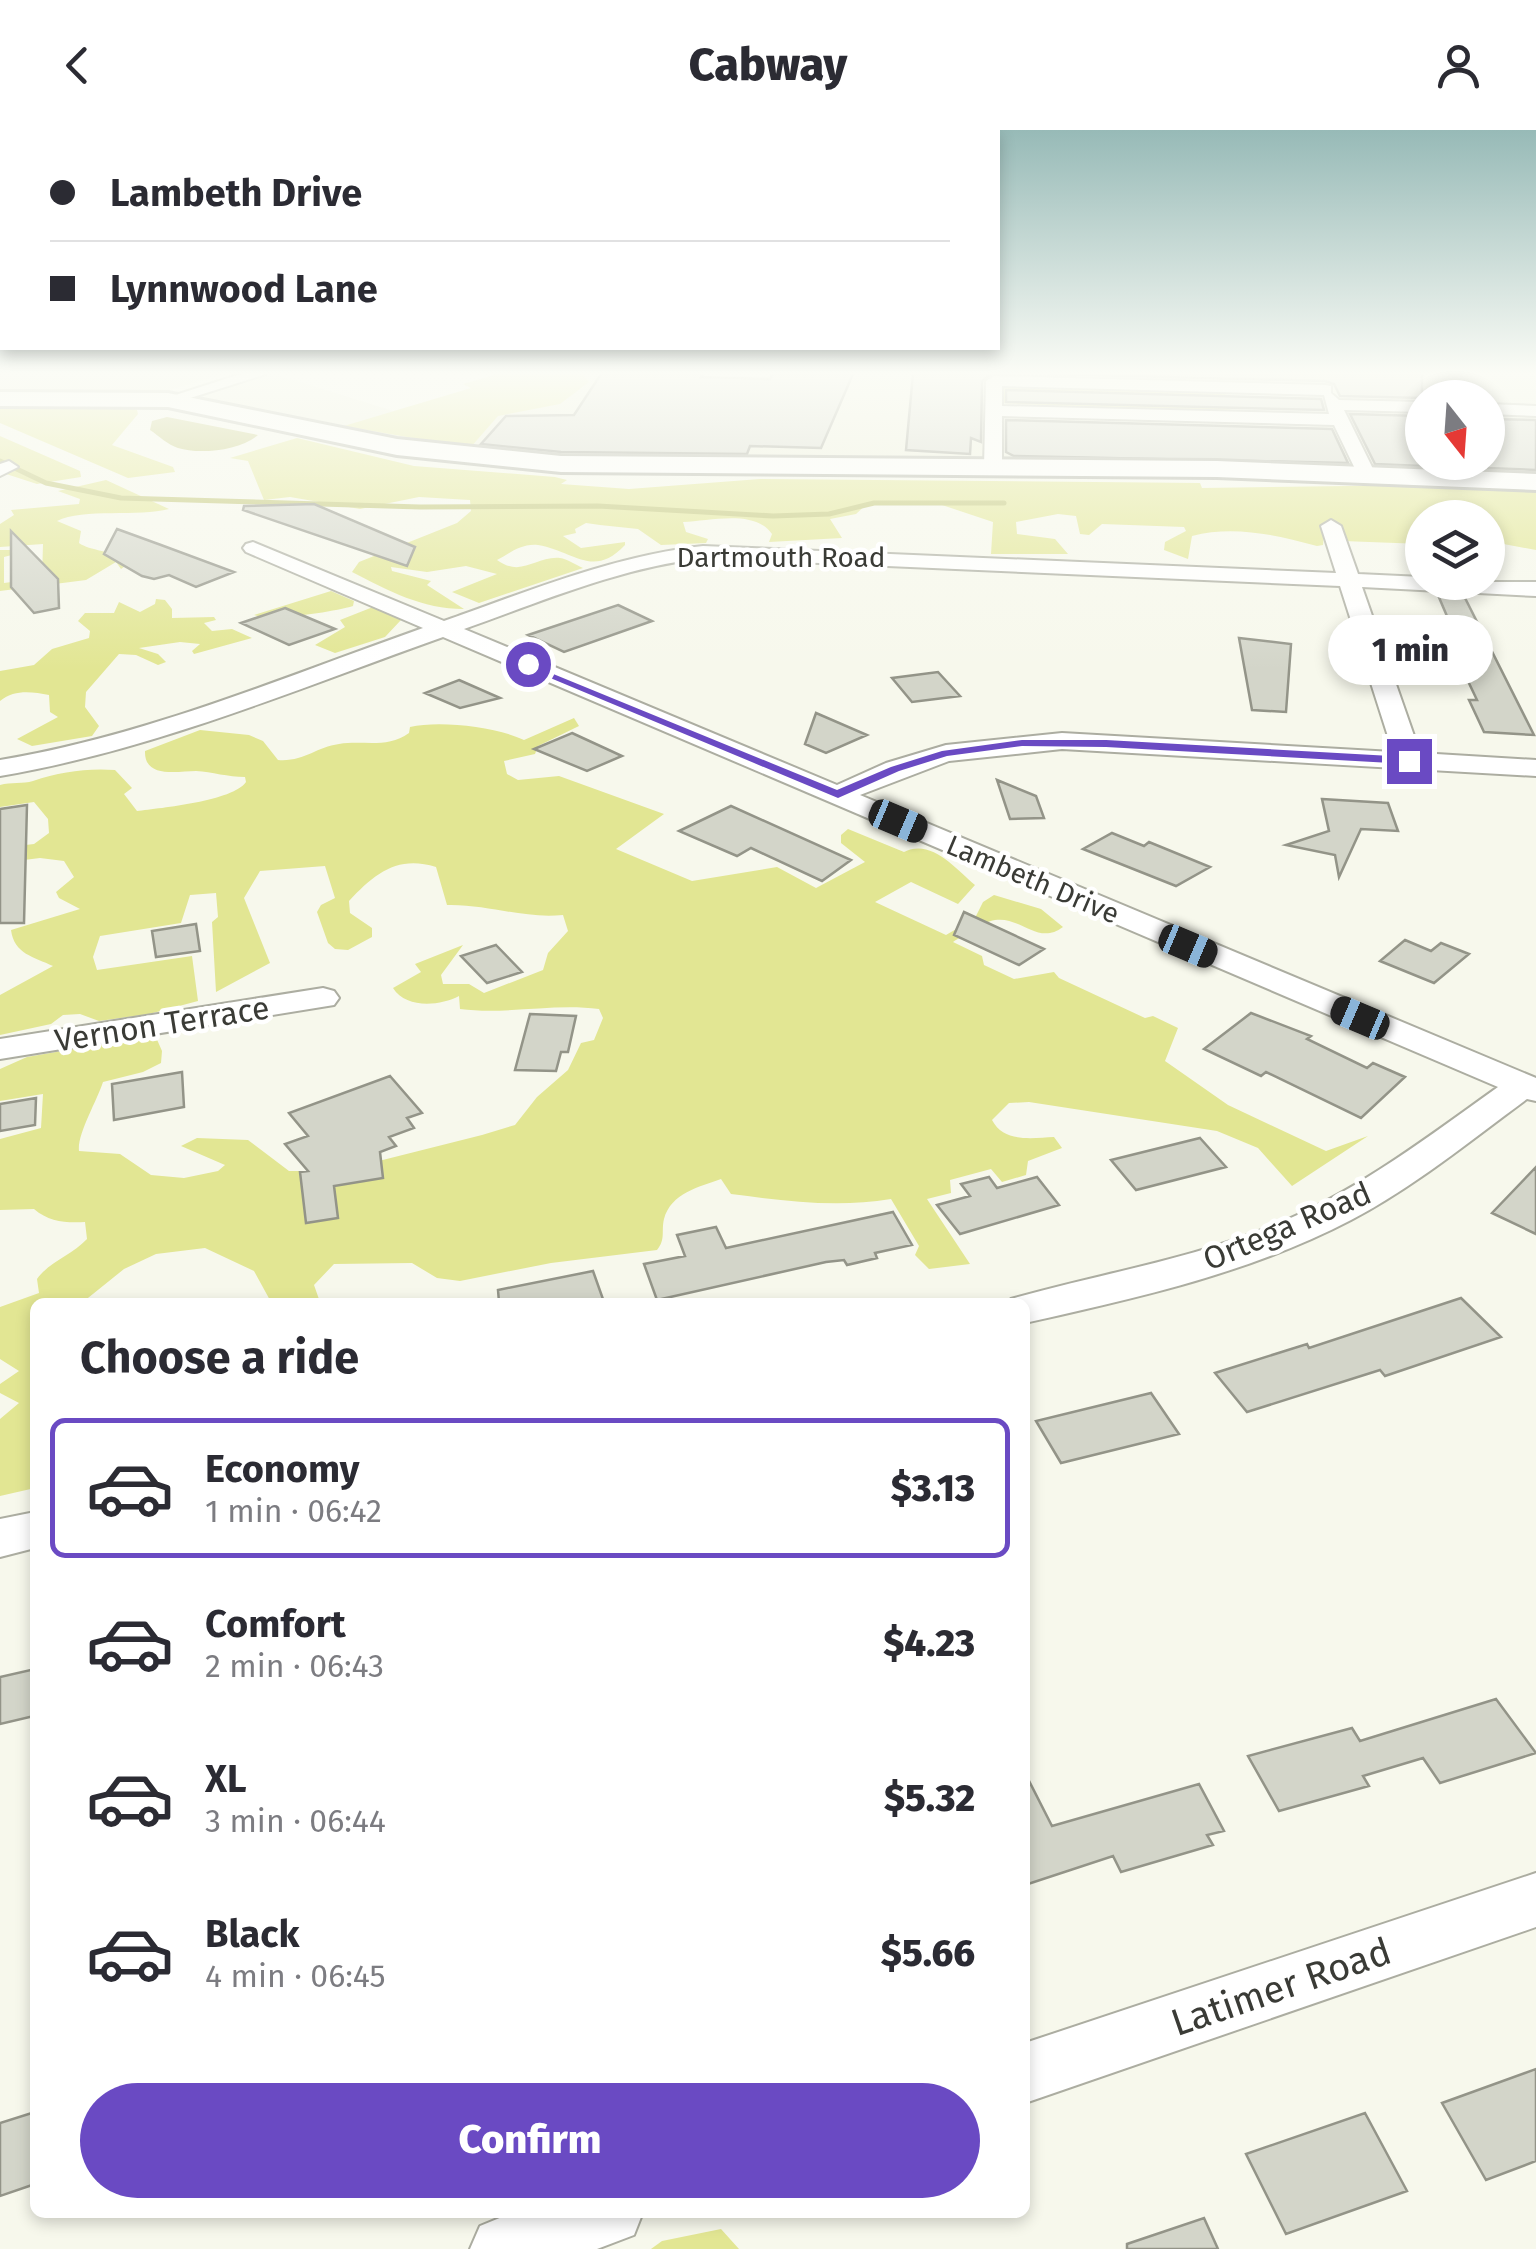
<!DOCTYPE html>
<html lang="en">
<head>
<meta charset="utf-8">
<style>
	body { margin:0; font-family:"Fira Sans",sans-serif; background:#f7f7f7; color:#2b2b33; height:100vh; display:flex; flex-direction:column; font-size:38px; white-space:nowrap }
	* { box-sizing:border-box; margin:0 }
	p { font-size:32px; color:#7c7c81 }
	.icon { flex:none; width:55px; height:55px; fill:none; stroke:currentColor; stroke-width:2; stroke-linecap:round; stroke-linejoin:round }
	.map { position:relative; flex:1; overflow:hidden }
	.drawer { position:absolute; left:30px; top:1168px; width:1000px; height:920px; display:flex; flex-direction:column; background:#fff; border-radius:15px; box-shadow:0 5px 15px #0003 }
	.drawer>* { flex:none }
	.banner { position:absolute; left:0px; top:0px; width:1000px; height:220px; box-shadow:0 5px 15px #0003; display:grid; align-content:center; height:220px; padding:0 50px; background:#fff }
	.needle { width:65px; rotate:163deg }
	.fabs { position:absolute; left:1405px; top:250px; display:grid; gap:20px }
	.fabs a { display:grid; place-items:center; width:100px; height:100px; border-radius:50%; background:#fff; box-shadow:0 5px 15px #0003; font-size:50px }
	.end { position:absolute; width:45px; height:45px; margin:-22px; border:12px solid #6a4ac3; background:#fff; box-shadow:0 0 0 5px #fff }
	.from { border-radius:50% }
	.bubble { position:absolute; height:70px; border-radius:35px; background:#fff; box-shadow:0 5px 15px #0003; font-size:32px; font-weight:800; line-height:70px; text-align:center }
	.car { position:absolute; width:30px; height:60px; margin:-30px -15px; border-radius:12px; box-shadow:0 0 8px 2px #0007; background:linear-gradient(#222 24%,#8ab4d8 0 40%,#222 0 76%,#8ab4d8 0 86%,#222 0) }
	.banner b { display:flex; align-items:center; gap:35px; height:95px; font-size:38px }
	.banner b+b { border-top:2px solid #e1e1e2 }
	.banner i { width:25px; height:25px; background:#2b2b33 }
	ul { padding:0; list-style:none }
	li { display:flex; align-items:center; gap:30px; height:140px; margin:0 20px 15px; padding:0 30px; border:5px solid transparent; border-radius:15px }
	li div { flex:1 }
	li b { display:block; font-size:38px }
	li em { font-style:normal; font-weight:800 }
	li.current { border-color:#6a4ac3 }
	li>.icon { width:90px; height:90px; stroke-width:1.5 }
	h2 { padding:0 50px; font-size:45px; line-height:120px }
	.action { display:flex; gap:20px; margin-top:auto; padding:20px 50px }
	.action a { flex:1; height:115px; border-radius:60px; background:#6a4ac3; color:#fff; font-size:40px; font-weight:800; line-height:115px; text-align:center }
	header { display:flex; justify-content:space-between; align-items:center; height:130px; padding:0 50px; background:#fff; font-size:45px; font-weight:800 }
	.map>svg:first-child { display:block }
	.built { fill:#edefdb; fill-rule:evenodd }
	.green { fill:#e2e693 }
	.water { fill:#bec26e }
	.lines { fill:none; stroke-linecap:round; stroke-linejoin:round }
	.stream { stroke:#bec26e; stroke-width:5 }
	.building { fill:#d3d5c9; stroke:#939488; stroke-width:2.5 }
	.street-casing { stroke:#acada1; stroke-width:4 }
	.secondary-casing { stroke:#acada1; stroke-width:6 }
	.street { fill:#fff; fill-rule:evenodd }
	.secondary { fill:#fff; fill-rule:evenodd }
	.route { fill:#6a4ac3 }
	.labels { text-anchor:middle; stroke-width:9; stroke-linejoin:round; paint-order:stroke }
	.far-street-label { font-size:28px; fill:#3a3b36; stroke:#fff }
	.street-label { font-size:32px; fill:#3a3b36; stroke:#fff }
	.near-street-label { font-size:38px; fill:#3a3b36; stroke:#fff }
</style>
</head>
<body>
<header><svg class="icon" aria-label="back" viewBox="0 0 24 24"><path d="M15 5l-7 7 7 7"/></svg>Cabway<svg class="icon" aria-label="person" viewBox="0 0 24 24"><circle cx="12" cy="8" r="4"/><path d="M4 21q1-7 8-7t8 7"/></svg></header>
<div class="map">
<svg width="1536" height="2119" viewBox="0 0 1536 2119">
	<rect width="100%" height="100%" fill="#f7f8ec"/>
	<!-- built -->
	<path class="built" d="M0,244h224l-58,17 -166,1z
		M275,244l118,37 135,-37h1008v103l-933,-15 -149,-12 -120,-21 -136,-33 11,-7zM1422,268h66v64h-66z"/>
	<!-- green -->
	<path class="green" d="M497,244h86l6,8 -29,22 -62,12 -28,32 -126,-22 127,-38 -8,-4z
		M1019,254l207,6 1,4 -9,3 18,18 -233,-12 -1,-14z
		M0,275h127l10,5 1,4 -26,31 61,22 2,5 -47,6 -128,-55z
		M0,306l80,35 1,6 -44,7 -37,-12z
		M297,308l117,28 141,11 12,3 -6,4 68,5 131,-10 440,4 2,5 224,-3 110,6v59l-43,-8 -5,10v-34h-66v26l-79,-3 -18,-16 -2,20 -6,1c-41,-11 -83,-21 -125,-10l-4,23 -24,-9 1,-8 21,-11 -2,-4 -82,-3 -13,11 -9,-1 -4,-18 -18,-2 -42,8 1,12 38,5 13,15h-77l2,-32 -63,-21 -61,1 -13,12 -26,5 12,19 -73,4 3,-8c-17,-25 -62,-13 -89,-12l3,10 22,7 -2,4 -45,2 -23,-16 -38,-4 -14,-2 -11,6 1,4 -13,3 18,12 44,-6v3c-32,34 -51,6 -87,0 -17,-2 -29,9 -41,15 25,18 38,-4 63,-2 7,1 16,7 23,10l-104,35 -27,-11 45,-18 -31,-8 -39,6 -36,-5 1,4 39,10 -4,4 37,24c-42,0 -75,-18 -112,-37l7,-10 98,-39 14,-12 -1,-11 -51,-3 -59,12 -70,-12 -26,3 -16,-39 -18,-3z
		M106,350l63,29c-30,8 -86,-1 -112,12l24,10 -2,12c11,8 32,7 52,19l-10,7 -5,-7 -30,18 -86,11v-41h31l-27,7v26l38,-5 1,-34 -43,3v-23l14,-9 -3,-5 68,-6 1,-5 -22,-8z
		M331,461l23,10 -1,5c-20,6 -80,15 -99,9z
		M156,469l9,1 7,9v9l42,-1 2,3 -12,3 8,8 20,-2 20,9 -58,16 -2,-3 8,-7 -20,-2 -41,6 19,6 8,8 -8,3 -22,-10 -17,-1 -33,38 -1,15 14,19 -7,10 -60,10 -15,-7 41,-22 -8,-5 -1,-17c-17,-3 -34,-6 -49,6v-30l34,-6 18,-16 37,-11 1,-7 -12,-10 7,-8h29l5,-11 21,10 15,-8z
		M373,477l28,13 -16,17 -50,16 -20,-8 30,-18 -5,-7z
		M574,588l5,8 -41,20 -3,8 -31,7 3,13 11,6 41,-4 105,38 -48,35 76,32 85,-14 39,21 49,-26 -24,-19v-8l7,-6 56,23c27,-14 52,17 71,33l-17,19 -47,-22 -36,20 71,33 29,-17 8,-16 11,-7 47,14 22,18c-25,19 -42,-11 -68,-7 -13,2 -31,15 -42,22l29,14 2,9 30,14 40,-7 5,6 86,40 8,-2 25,12 -13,33 63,44 98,46 42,-15 -76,50 -34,-38 -41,-17 -188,-29 -20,1 -17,17c12,23 40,18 62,17l8,11 -34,13 -2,14 -24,7 -11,-13 -41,11 1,13 -24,6 43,65 -41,5 -14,-14 4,-9 -28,-47c-55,9 -105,2 -160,-5l-10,-15c-22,8 -50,14 -57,40 -3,13 2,20 -7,31l-106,13 -91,18 -23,-3 -25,-15 -78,1 -20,21 6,17h-49l-17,-31 -49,-23 -49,6 -32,15 -41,33h-48v186l-35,8v-77l19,-16 -19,-10v-9l19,-13 -19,-12v-52l39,-14 -2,-14c12,-17 35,-24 50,-40l-2,-17c-19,1 -36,0 -51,-13l-34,1v-71l41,-11 2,-34 -43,7v-32l27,-12 128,-22 7,16 -1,12 -18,9 -40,10c-6,19 -26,52 -24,69l41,3 31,21 33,3 34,-7 7,-6 -44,-19 16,-8 51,2 41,31h50l143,-36 33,-10 22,-28 31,-27 13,-27 13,-3 9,-22 -4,-9c-46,-6 -93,6 -139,0l-1,-13c-19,10 -53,13 -66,-8l28,-16 -6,-8 48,-19 -22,30 2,9h26l15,9 59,-23 5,-17 20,-22 -5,-16c-41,4 -75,-11 -116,-10l-11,-38c-38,-12 -61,6 -87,34l1,12 22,15v9l-24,13 -13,-1 -7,-6 -11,-31 4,-7 14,-7 -10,-32 -65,5 -16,27 26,65 -54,29 -4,-70 6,-5 -2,-24 -26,2 -9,28 -81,13 -7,21 4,13 95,-14 6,45 -49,13 -50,7 -19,-7 -17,1 -12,9 -51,11v-40l53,-29c-19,-9 -39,-12 -42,-36l69,-21 -21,-11 -3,-6 18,-15 -10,-16 -24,-3 -40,5v-15l34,-4 15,-11 -1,-14 -14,-17 -34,5v-22c11,-3 23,-1 33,-4 27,-9 53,-13 82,-11l17,18 -8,6 13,17c24,-3 96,-10 109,-29l-1,-5c-17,0 -33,-5 -49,-6 -18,0 -52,8 -51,-20l55,-21 49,5 14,6 15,19c26,2 38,-13 61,-16 25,-4 48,5 70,-11l1,-6c30,-7 87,0 114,13z
		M721,2099l18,20h-88l11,-8z"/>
	<!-- water -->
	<path class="water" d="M167,287l91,18c-17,15 -58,20 -80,13 -10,-3 -19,-12 -28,-18l2,-9z"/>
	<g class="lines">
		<!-- stream -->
		<path class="stream" d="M0,331l46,22 75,15 299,9 178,-1 175,10 56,-2 45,-11h130"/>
	</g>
	<!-- building -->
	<path class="building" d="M601,244h102l-2,3 69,2 2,-5h81l-32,74 -71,-2 -3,8 -186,-2 -80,-8 25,-28 68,-1z
		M913,244h78l-9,7 -1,61 -10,-4 -1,16 -64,-4z
		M1047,244h375v24l-82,-2 -6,-12 -9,-3z
		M1006,260l315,9 3,11 -318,-8z
		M1350,284l72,2v50l-47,-2z
		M1488,289l48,1v50l-48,-2z
		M1006,290l326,9 16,34 -334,-7 -8,-4z
		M314,374l101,43 -8,19 -164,-56 1,-4z
		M117,399l44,16 73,27 -38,15 -27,-12 -15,4 -12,-3 -38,-22z
		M11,401l47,48 1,29 -25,5 -23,-26z
		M1438,465l26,1 70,139 -50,-3 -15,-32h8l-19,-40 7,1 -1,-5z
		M618,475l34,16 -88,31 -36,-17z
		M285,478l50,21 -46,16 -48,-22z
		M1239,508l52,6 -5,68 -34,-2z
		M938,542l22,24 -48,6 -20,-24z
		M459,550l41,18 -40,10 -35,-15z
		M816,583l51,22 -41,18 -21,-9z
		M572,603l50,23 -35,15 -53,-22z
		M997,650l39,16 8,22 -34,1z
		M1322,669l66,4 10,28 -37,-2 -22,48 -4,-22 -49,-10 43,-14z
		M27,675l-3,118h-24v-114z
		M731,676l120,54 -29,21 -71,-33 -14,8 -58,-25z
		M1112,703l32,13 5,-4 61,25 -34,19 -93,-37z
		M964,782l80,37 -25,16 -65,-30z
		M196,794l4,27 -44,6 -4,-26z
		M1405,810l26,11 10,-8 28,11 -35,29 -54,-22z
		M496,815l26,27 -35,11 -26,-27z
		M1251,883l60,23 -4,3 60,29 6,-5 32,14 -44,41 -95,-46 -5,4 -57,-27z
		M530,884l46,2 -8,36h-7l-5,19 -41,-1z
		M182,942l2,35 -70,13 -2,-36z
		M390,946l32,37 -15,5 7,10 -25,9 7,9 -16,6 3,26 -49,8 4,32 -32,5 -6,-51 8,-1 -23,-27 23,-8 -19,-23z
		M36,968l-1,27 -35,6v-27z
		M1200,1008l26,29 -90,23 -25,-30z
		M1536,1037v67l-44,-21z
		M989,1047l8,11 40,-11 22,28 -99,29 -23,-29 33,-9 -9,-12z
		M893,1082l19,33 -37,8 2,5 -30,7 -3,-5 -18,2 -169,38 -13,-36 41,-8 -8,-21 39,-8 10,21z
		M593,1141l11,31h-105l-1,-12z
		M1461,1168l40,39 -116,39 -5,-6 -133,42 -32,-39 92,-29 2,4z
		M1151,1263l28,41 -118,29 -25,-42z
		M35,1539l-1,47 -34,8v-47z
		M1496,1569l40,54 -96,30 -17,-25 -60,18 6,10 -90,25 -31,-55 104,-28 8,13z
		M1025,1643l27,53 147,-42 25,47 -17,4 6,10 -92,27 -8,-16 -88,29z
		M1536,1939v92l-50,19 -44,-77z
		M35,1982v72l-35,12v-73z
		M1365,1983l42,78 -121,43 -40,-80z
		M1204,2088l14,31h-91v-5z"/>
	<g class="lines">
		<!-- street casing -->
		<g class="street-casing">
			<path id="street" d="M241,244h25l-98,31 -8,-5z
				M994,246l331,9 6,1v7l8,7 83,2v10l-78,-2 31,63 -9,6 -9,-6 -23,-48 -332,-9v51l-9,6 -9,-6 2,-86zM1002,256l322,9 5,19 -327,-8z
				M1488,274l48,2v10l-48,-2z
				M9,331l9,6 -18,9v-12z
				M1331,390l10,6 17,48 64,3v5h114v14l-174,-9 58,166 116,7v16l-474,-27 -113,12 -89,34 676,283v23l-9,-2c-57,42 -113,88 -176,121 -101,53 -215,78 -326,103v-21h-16l2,-3c91,-26 184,-40 273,-78 78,-33 145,-85 214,-134l-1055,-450c-146,52 -290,113 -443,139v-16c146,-24 284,-83 423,-132l-177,-76 -3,-4 3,-4 7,-2 191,79c85,-30 169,-65 259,-75l633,27 -15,-47zM703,428l637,28 53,166 -331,-19 -116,12 -60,18 -49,22 -373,-156c79,-28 155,-61 239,-71z
				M323,858l11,3 5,7 -5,7 -334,54v-20z
				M35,1382v36l-35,9v-38z
				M1536,1743v54l-511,176v-60z
				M514,2082h129l-9,23 -37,14h-127l10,-23z"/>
		</g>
		<!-- secondary casing -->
		<g class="secondary-casing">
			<path id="secondary" d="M0,262l168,1 229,46 164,17 656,5 319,13v16l-319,-13 -656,-5 -164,-17 -229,-48 -168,-1z"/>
		</g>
		<!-- street -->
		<use href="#street" class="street"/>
		<!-- secondary -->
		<use href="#secondary" class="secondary"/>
	</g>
	<!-- sky -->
	<linearGradient id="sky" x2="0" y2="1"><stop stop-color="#97bab7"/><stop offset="0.45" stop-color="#fbfcf6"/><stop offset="1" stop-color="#fbfcf6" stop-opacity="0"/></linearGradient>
	<rect width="1536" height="540" fill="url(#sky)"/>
	<!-- route -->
	<path class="route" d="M524,532l313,128 54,-23 51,-16 80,-11h84l303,17 5,4 -5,3 -303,-17 -84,-1 -75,10 -48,15 -61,27 -314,-131z"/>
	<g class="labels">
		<!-- far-street labels -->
		<g class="far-street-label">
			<text x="781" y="437">Dartmouth Road</text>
			<text transform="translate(1033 749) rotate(23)" y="10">Lambeth Drive</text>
		</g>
		<!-- street labels -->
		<g class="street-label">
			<text transform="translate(162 894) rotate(-9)" y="11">Vernon Terrace</text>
			<text transform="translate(1287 1096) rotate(-23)" y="11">Ortega Road</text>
		</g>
		<!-- near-street labels -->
		<g class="near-street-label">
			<text transform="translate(1281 1857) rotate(-19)" y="13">Latimer Road</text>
		</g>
	</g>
</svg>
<div class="fabs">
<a><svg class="needle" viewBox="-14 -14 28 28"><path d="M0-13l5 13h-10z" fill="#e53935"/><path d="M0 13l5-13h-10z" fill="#7c7c81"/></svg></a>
<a><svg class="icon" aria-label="layers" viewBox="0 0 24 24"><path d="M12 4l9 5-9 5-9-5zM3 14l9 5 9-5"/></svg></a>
</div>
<i class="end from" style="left:528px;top:534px"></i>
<i class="end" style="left:1409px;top:631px"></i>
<div class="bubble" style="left:1328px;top:485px;width:165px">1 min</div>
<i class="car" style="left:898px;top:691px;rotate:113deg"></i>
<i class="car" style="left:1188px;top:816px;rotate:113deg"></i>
<i class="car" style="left:1360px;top:888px;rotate:293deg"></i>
<div class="banner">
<b><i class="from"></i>Lambeth Drive</b>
<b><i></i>Lynnwood Lane</b>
</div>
<section class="drawer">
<h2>Choose a ride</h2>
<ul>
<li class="current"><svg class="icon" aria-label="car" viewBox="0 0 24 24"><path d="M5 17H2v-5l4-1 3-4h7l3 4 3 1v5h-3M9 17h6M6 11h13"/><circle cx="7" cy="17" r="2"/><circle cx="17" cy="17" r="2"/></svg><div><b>Economy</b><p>1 min · 06:42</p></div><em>$3.13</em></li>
<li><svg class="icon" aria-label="car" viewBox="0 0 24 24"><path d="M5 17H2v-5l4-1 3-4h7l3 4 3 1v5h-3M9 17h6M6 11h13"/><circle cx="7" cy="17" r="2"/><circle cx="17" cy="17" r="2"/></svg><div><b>Comfort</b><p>2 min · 06:43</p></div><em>$4.23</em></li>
<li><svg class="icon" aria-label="car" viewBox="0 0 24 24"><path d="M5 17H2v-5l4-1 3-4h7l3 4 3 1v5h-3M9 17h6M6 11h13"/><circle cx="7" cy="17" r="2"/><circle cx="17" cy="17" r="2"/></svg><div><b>XL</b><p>3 min · 06:44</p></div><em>$5.32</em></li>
<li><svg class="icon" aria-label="car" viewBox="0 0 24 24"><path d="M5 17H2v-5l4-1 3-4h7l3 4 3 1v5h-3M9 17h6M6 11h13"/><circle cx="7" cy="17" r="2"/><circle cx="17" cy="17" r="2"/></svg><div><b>Black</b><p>4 min · 06:45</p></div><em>$5.66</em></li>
</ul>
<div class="action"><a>Confirm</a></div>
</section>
</div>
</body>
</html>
